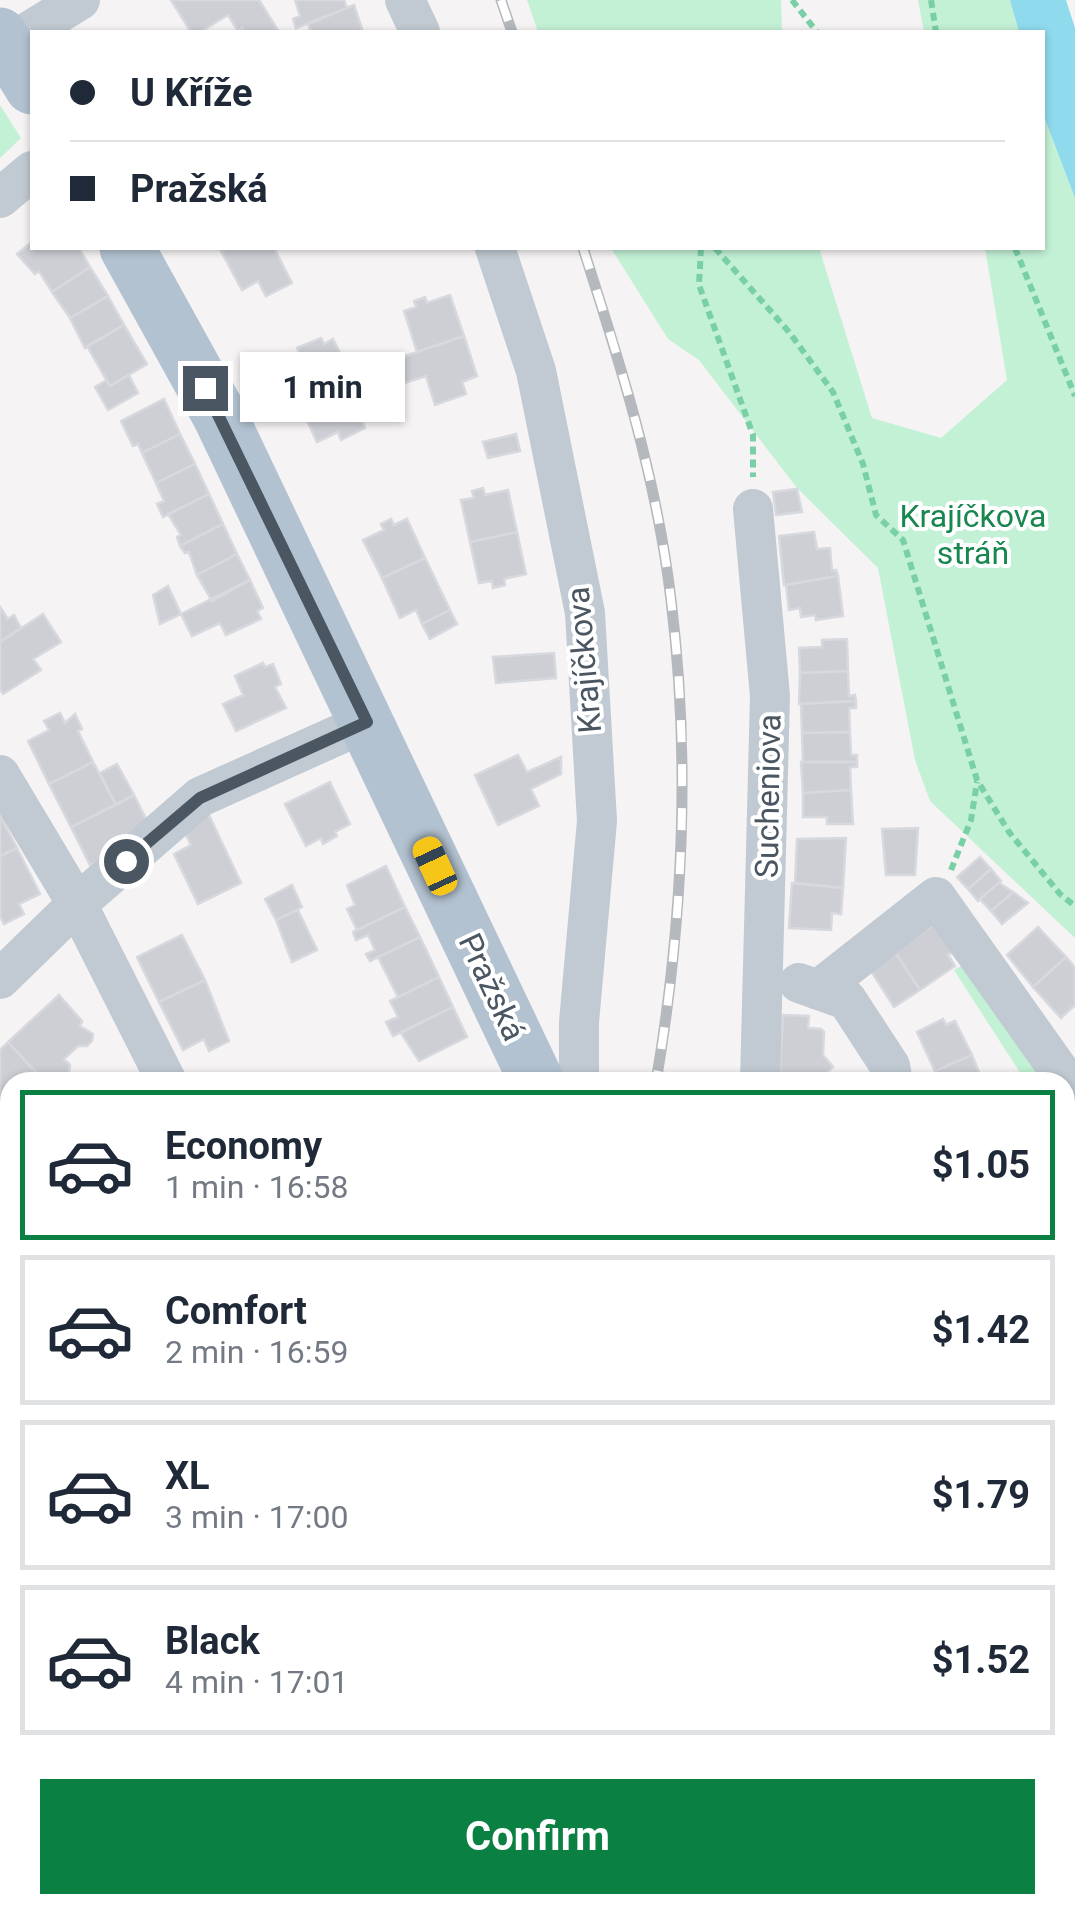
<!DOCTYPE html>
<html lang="en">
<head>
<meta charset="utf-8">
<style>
	body { margin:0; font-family:Roboto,sans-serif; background:#f2f2f3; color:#1f2937; height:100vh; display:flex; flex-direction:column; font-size:38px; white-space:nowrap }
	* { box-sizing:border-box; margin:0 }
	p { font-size:32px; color:#747a83 }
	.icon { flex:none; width:55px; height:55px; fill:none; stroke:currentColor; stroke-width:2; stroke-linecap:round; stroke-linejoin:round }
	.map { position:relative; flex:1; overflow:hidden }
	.panel { position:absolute; left:0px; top:1072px; width:1075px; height:842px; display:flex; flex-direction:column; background:#fff; border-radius:30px 30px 0 0; box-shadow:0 2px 8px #0004 }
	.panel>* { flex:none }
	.hud { position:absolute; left:30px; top:30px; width:1015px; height:220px; border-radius:0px; box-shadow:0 2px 8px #0004; display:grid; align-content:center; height:220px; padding:0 40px; background:#fff }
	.end { position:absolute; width:45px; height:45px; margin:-22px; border:12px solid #4a5661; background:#fff; box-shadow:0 0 0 5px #fff }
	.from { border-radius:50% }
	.bubble { position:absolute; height:70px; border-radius:0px; background:#fff; box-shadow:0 2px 8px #0004; font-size:32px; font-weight:700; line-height:70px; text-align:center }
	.car { position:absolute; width:30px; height:60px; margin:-30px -15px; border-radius:12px; box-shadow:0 0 8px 2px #0007; background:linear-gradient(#f5c518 24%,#345 0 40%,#f5c518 0 76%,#345 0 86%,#f5c518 0) }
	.hud b { display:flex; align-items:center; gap:35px; height:95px; font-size:38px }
	.hud b+b { border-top:2px solid #e0e1e3 }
	.hud i { width:25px; height:25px; background:#1f2937 }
	ul { padding:18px 0 0; list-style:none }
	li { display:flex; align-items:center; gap:30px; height:150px; margin:0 20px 15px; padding:0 20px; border:5px solid #e0e1e3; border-radius:0px }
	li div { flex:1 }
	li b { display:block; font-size:38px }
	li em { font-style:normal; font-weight:700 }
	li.active { border-color:#0b8043 }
	li>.icon { width:90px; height:90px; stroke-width:1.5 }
	.cta { display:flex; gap:20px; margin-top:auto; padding:20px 40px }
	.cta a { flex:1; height:115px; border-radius:0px; background:#0b8043; color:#fff; font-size:40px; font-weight:700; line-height:115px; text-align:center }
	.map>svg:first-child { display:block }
	.green { fill:#c3f1d5 }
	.water { fill:#90daee }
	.building { fill:#cdcfd5; stroke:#d7d9de; stroke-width:2.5 }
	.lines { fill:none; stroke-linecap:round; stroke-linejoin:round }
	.path { stroke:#7ad0a6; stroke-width:6; stroke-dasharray:8 5; stroke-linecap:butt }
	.minor { stroke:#c1cad2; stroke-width:40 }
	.primary { stroke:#b3c2d1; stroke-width:55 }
	.rail-casing { stroke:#b5b8bd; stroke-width:11 }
	.rail { stroke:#fff; stroke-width:8; stroke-dasharray:22; stroke-linecap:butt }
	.route { stroke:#4a5661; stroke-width:12 }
	.labels { text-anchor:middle; stroke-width:8; stroke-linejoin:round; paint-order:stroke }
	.park-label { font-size:32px; fill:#17864f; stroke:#fff }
	.street-label { font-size:32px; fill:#4a5661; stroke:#fff }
</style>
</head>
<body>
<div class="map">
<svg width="1075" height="1914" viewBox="0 0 1075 1914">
	<rect width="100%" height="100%" fill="#f5f3f3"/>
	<!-- green -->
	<path class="green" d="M527,0h254l1,32h-244z
		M918,0h92l9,32h-95z
		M0,105l21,33 -21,20z
		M1043,114l32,84v740l-145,-137 -15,-41 -37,-192 -81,-80 -98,-128 -31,-21 -57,-91h208l53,170 69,20 66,-58 -22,-132h57z
		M966,963l84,119h-24l-72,-112z
		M1065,1103l10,14v44l-10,-16z
		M392,1905h69l-1,9h-78z
		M546,1905h115l3,9h-120z"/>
	<!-- water -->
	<path class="water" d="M1010,0h56l9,28v170l-32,-84 -1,-82h-23z"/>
	<!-- building -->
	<path class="building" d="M171,0h88l20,32h-35l-2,-4 -4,3 -10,-16 -28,17h-9z
		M295,0h49l3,8 -51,20 -3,-9 7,-3z
		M354,5l9,27h-52l-3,-8z
		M32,242v6h47l11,19 -38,25 -13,-21 -4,3 -18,-20z
		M228,248h46l18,35 -26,13 -8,-15 -16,9 -21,-39z
		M90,267l18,29 -38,22 -18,-26z
		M450,295l14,41 -47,16 -13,-41 12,-4 -2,-6 11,-4 2,6z
		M108,296l16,29 -39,23 -15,-30z
		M124,325l23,39 -37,22 -23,-40z
		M464,336l13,40 -15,6 4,12 -31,11 -9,-29 -37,12 -8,-24z
		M321,338l3,6 9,-5 19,38 -53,26 -19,-39 20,-10 -3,-6z
		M129,375l9,18 -30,17 -13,-23 12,-7 3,6z
		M343,381l22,47 -24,12 -3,-8 -21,10 -18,-39z
		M164,399l16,35 -38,19 -4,-9 -5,2 -12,-25z
		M180,434l15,30 -39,19 -14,-30z
		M516,434l4,17 -32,7 -5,-16z
		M195,464l14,30 -46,23 -6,-13 7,-3 -8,-18z
		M483,488l2,7 23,-5 9,42 -47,10 -9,-42 13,-2 -2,-7z
		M797,489l5,23 -26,3 -3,-23z
		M209,494l14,30 -43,22 -3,-9 4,-2 -13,-21z
		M391,519l3,6 13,-6 18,39 -43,20 -19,-38 21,-10 -3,-6z
		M223,524l14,30 -40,21 -8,-23 -4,1 -5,-7z
		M517,532l9,42 -22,5 1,6 -12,3 -1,-7 -13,2 -9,-41z
		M814,532l3,17 13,-1 2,23 4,-1 2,6 -54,9 -5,-49z
		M237,554l13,26 -38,21 -15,-26z
		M425,558l25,52 -28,14 -6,-14 -16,8 -18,-40z
		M838,576l5,40 -27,4 -1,-5 -14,2 -1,-9 -11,2 -3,-25z
		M250,580l13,28 -6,3 4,8 -35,16 -6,-12 -28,13 -11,-22z
		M168,586l13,28 -21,10 -7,-29z
		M0,607l8,12 6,-4 7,13 -21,14z
		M450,610l7,14 -27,15 -8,-15z
		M43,614l18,28 -28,17 8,11 -38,24 -3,-5v-47z
		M847,639l1,32 -48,2 -1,-25 23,-1v-7z
		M554,653l2,25 -60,5 -3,-26z
		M263,663l2,4 8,-3 8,20 -6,3 11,21 -50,23 -13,-27 20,-9 -8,-19z
		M848,671l1,25 6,-1 1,6 -57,3 1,-31z
		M856,701v7h-7l1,24 -48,1 -1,-29z
		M60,713l5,10 10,-9 7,15 -4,2 15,31 -44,22 -21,-43 21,-11 -5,-9z
		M850,732l1,23h6v7h-54l-1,-29z
		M518,755l9,17 34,-15v17l-30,15 8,17 -41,19 -23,-50z
		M93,762l23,43 -45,22 -22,-43z
		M801,762h56v5h-7l1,23 -48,3z
		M117,764l17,31 -18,10 -16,-32z
		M330,782l20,42 -15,8 2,4 -14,8 -2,-6 -15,8 -21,-42z
		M851,790l2,34h-26v-7h-24v-24z
		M134,795l14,28 -14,20 -44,22 -19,-38z
		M207,811l34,72 -43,21 -24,-50 17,-9 -10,-21z
		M0,815l17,33 -17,8z
		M918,828l-3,47h-29l-4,-46z
		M846,838l-3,50 -48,-5 2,-44z
		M17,848l23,46 -21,10 5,10 -20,10 -4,-8v-60z
		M980,857l11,12 -23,20 -11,-12z
		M386,866l19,41 -48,23 -10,-21 8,-4 -8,-20z
		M991,869l10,12 -23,20 -10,-12z
		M792,883l51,5 -2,26 -9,-1 -1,17 -42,-2z
		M999,883l14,9 -22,19 -11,-12z
		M292,885l10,22 -26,13 -11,-21z
		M1013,892l15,11 -26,21 -11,-13z
		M405,907l15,30 -50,24 -4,-7 9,-4 -7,-15 -12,5 -3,-8z
		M298,910l19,40 -25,12 -16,-42z
		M935,923l20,28 -7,4 7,11 -35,24 -25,-38z
		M1038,927l28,30 -33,30 -26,-32z
		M182,935l23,45 -46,22 -22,-45z
		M420,937l19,40 -41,20 -20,-40z
		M895,952l25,38 -26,17 -25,-39z
		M1066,957l9,10v38l-14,13 -28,-31z
		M439,977l14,30 -60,29 -7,-14 12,-5 -8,-16z
		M205,980l24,61 -20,10 -5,-12 -21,11 -24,-48z
		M59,995l23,26 -2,5 13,8 -1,7 -5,5h-9l-14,13 6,6 -1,8 -12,9h-12l-37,-40z
		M453,1007l14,30 -48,24 -18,-28z
		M783,1015l26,1 -1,12 13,1 3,3 -1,23 10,12 -9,9 -44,-3z
		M943,1019l3,6 9,-4 17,34 -37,16 -18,-39z
		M8,1042l34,37 -3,3h-29v26l-10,9v-67z
		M972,1055l11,27h-43l-5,-11z
		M10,1177v45l-10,9v-45z
		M1,1345l9,11v48l-10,9z
		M1065,1364l7,1 -4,24h-3z
		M1065,1455l1,3 9,-1v28l-10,2z
		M1075,1485v29l-10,1v-28z
		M0,1537l10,9v42l-10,9z
		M1065,1582h10v43l-10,-1z
		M1065,1624l10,1v32h-10z
		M1065,1657h10v37l-10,-1z
		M1065,1715l10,14v27l-10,7z
		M1070,1819h5v26l-5,-2z
		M135,1905l15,3 3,-3h36l8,9h-73z
		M216,1905h32l-10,9h-14z
		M687,1905h22l2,4 -9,5h-21l-3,-4z
		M833,1905h55l1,3 -13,6h-39z
		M984,1905h51l4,9h-53z"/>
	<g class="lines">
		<!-- path -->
		<path class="path" d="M792,0l25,32
			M931,0l5,32
			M701,248l-2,37 54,150v42
			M715,248l74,84 44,60 30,72 13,51 27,25 74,240 32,52 51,62 15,12
			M1015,248l60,148
			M951,870l20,-50 6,-38
			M43,1914l7,-9"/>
		<!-- minor -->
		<path class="minor" d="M405,0l15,32
			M7,45l73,-45
			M0,198l32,-27
			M495,248l41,123 49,242 12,208 -18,201v60
			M753,509l17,187 -10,386
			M0,775l77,129 90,178
			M0,979l77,-75 123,-107 167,-75
			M799,983l48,17 43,66 3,16
			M818,990l118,-93 139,196
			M1065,1279h5l5,6
			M0,1484l10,-9
			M1065,1793l10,-8
			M0,1867l10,2
			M734,1905l4,9"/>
		<!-- primary -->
		<path class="primary" d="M0,35l32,52
			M127,248l93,168 317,666
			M919,1905l4,9"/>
		<!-- rail casing -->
		<g class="rail-casing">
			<path id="rail" d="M501,0l11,32
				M583,248c37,115 74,231 88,352 20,162 12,322 -15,482
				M516,1914l2,-9"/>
		</g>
		<!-- rail -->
		<use href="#rail" class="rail"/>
	</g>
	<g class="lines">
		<!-- route -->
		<path class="route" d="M126,861l74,-63 167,-76 -162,-334"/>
	</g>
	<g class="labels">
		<!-- park labels -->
		<g class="park-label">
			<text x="973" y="527">Krajíčkova<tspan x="973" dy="37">stráň</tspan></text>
		</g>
		<!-- street labels -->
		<g class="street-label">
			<text transform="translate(584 660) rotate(-95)" y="11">Krajíčkova</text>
			<text transform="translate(768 796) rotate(-89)" y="11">Sucheniova</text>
			<text transform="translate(492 987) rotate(65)" y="11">Pražská</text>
		</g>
	</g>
</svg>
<i class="end from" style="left:126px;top:861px"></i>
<i class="end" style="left:205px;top:388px"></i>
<div class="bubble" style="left:240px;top:352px;width:165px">1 min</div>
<i class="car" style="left:435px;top:866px;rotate:335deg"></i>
<div class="hud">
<b><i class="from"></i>U Kříže</b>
<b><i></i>Pražská</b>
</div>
<section class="panel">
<ul>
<li class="active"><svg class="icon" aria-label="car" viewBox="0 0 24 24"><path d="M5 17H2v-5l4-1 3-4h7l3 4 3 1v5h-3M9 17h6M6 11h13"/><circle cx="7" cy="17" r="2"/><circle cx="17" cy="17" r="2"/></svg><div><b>Economy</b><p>1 min · 16:58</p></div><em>$1.05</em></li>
<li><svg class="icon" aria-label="car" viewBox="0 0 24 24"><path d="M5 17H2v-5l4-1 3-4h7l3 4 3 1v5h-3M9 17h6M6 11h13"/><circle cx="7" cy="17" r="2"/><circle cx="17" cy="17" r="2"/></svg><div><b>Comfort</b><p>2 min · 16:59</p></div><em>$1.42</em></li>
<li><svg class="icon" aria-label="car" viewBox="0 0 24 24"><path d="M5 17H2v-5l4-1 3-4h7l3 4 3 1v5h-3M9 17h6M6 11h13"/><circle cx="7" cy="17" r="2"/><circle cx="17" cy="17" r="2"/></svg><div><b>XL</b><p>3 min · 17:00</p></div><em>$1.79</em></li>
<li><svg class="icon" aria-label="car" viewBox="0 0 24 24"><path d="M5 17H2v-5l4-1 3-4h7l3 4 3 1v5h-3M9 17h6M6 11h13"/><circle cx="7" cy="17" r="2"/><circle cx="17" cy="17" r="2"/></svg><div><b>Black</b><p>4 min · 17:01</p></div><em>$1.52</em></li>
</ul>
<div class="cta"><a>Confirm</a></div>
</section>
</div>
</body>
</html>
